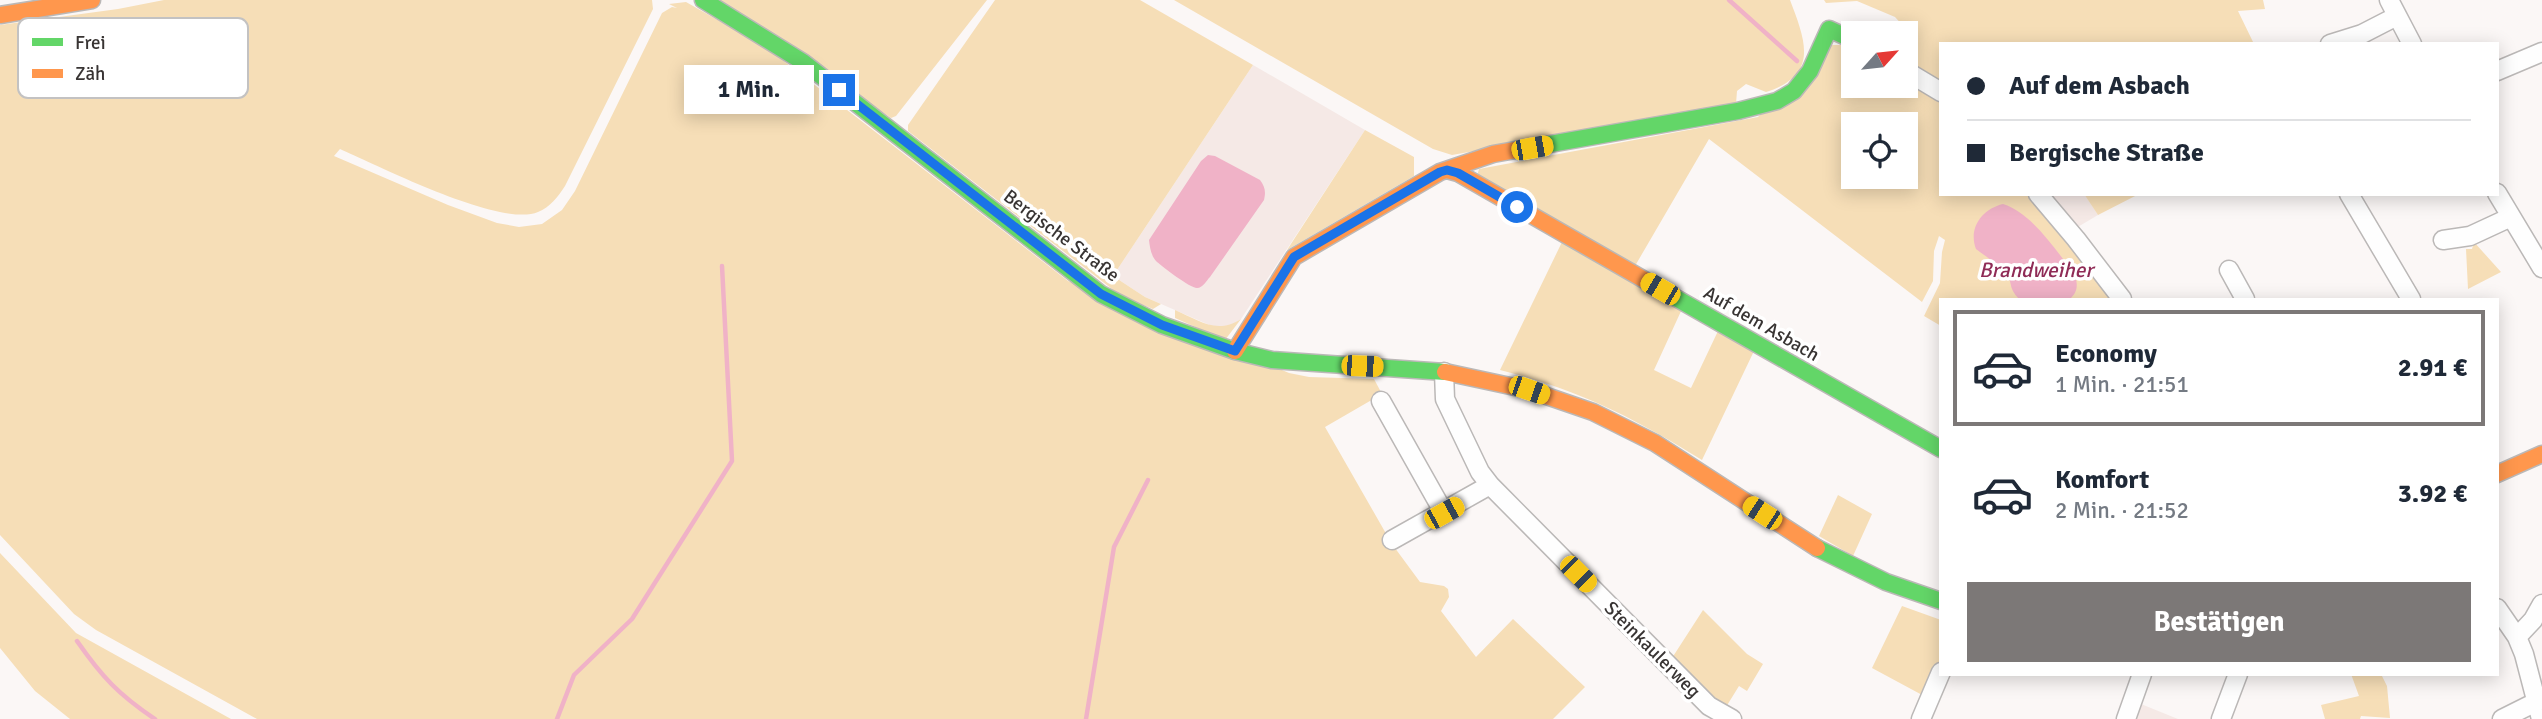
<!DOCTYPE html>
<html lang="de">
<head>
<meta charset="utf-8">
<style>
	body { margin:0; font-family:Signika,sans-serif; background:#f2f2f3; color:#1f2937; height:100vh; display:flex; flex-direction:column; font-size:26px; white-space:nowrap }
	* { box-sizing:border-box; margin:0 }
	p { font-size:23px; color:#747a83 }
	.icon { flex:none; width:38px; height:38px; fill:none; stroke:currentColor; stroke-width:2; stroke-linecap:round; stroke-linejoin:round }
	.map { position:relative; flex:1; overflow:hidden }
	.panel { position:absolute; left:1939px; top:298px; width:560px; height:378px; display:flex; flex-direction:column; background:#fff; border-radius:0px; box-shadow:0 4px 18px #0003 }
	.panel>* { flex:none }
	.hud { position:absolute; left:1939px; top:42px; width:560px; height:154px; border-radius:0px; box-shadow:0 4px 18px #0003; display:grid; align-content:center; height:154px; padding:0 28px; background:#fff }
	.needle { width:46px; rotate:63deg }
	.buttons { position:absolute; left:1841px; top:21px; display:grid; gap:14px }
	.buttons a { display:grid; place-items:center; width:77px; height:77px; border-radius:0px; background:#fff; box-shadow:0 4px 18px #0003; font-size:35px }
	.end { position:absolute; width:32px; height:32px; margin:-16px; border:9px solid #1a73e8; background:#fff; box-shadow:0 0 0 4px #fff }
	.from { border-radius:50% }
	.bubble { position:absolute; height:49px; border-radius:0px; background:#fff; box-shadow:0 4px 18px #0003; font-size:23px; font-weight:800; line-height:49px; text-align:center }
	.car { position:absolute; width:21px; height:42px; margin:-21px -10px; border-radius:9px; box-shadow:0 0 5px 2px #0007; background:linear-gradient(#f5c518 24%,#345 0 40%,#f5c518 0 76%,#345 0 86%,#f5c518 0) }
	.hud b { display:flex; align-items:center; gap:24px; height:66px; font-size:26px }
	.hud b+b { border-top:2px solid #e0e1e3 }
	.hud i { width:18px; height:18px; background:#1f2937 }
	ul { padding:12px 0 0; list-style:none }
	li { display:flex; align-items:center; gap:21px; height:116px; margin:0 14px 10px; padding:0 14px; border:4px solid transparent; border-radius:0px }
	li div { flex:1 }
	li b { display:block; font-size:26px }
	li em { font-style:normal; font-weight:800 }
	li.on { border-color:#7c7877 }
	li>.icon { width:63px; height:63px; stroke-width:1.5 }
	.cta { display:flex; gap:14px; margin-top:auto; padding:14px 28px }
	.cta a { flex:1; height:80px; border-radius:0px; background:#7c7877; color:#fff; font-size:28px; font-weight:800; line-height:80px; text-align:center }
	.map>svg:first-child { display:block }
	.built { fill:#f5e9e6 }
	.green { fill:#f6deb7; fill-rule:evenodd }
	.water { fill:#f0b2c7 }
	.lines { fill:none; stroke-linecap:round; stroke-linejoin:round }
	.stream { stroke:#f0b2c7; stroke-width:4.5 }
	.street-casing { stroke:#bbb8b7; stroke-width:21 }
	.fast-casing { stroke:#bbb8b7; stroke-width:19 }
	.slow-casing { stroke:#bbb8b7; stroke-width:19 }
	.street { stroke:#fefefe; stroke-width:18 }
	.fast { stroke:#63d668; stroke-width:16 }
	.slow { stroke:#ff974d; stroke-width:16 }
	.route { stroke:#1a73e8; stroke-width:9 }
	.labels { text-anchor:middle; stroke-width:7; stroke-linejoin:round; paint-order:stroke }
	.street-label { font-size:19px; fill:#383433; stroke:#fff }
	.water-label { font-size:21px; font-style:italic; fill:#8f2b56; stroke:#fff }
	.key { fill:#fff; stroke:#c3c2c2; stroke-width:2 }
	.key-label { font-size:19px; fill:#383433 }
</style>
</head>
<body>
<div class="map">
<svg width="2542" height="719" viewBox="0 0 2542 719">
	<rect width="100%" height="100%" fill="#fbf7f6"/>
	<!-- built -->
	<path class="built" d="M1253,65l112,65 -124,189 -12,8h-15l-69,-30 -32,-21z
		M2046,194h38l14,21 -22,13z
		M2141,704l37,15h-43z"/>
	<!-- green -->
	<path class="green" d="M164,0h488l1,9 -88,177c-7,11 -15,21 -27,26 -37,16 -159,-46 -198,-63l-6,7 114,49 49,18 22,4 23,-3 20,-14 13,-19 87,-178 10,-6 5,1 -8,-4 17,-2 81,46 301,233 221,92 20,4 65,2 8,15 -57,33 67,117 28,38 24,4 4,3 1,8 -8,14 35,46 37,-38 72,68 -32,32h-1296l-161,-89 -22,-16 -74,-79v-510l118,-16z
		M720,0h267l-91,116 -5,2z
		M995,0h145l113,65 -140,211 32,21 16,7 -8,5 -32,-13 -213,-165v-6z
		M1174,0h616c16,42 29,75 -24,92l-20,-8 -9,7 -1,13 -284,51 -19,-6z
		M1824,0h439l2,9 -27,2 16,33h-313v44l-28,-18 4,-29 -22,-24 -38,-16 -31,2z
		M1829,45h24v41h53v-10l35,22v96h86l30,38 5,-3 54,70h-175v27l-17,-10 16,-33 2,-31 3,-12 -6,-4 -5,15 -1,30 -11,21 -213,-163 -74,127 -158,-90 2,-7 279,-52zM1853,124h53v53h-53z
		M1365,130l49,27v19l-127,74z
		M2084,194h55l-41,21z
		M1562,242l120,67 -28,61 37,18 27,-57 36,20 -52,109c-67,-42 -125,-71 -202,-90z
		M2474,242l27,30 -33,17 -2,-40h6z
		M1175,310c24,10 41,25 66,9l-16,21 -50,-22z
		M1838,495l34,19 -19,42 -34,-20z
		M0,553l76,80 155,86h-161l-35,-28 -35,-43z
		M1902,606l39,14v37l-17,39 -52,-28z
		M1703,610l44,44 16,10 -16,27 -8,-5 -13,21 -13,-8 -41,-41z
		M2351,674h30l6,12 3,32 -29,-2 -1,3h-35l-4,-14 38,-9z"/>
	<!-- water -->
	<path class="water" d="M1208,155l7,1 45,24c5,7 6,11 4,20l-54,77c-4,4 -7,11 -13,11 -7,0 -34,-21 -40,-26 -6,-6 -7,-14 -8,-22l52,-79z
		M2003,204c30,10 50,44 70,67 5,11 6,20 -3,28h-51c-11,-12 -6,-15 -12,-24 -8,-11 -21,-18 -31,-26 -8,-21 6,-40 27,-45z"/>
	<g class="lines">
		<!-- stream -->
		<path class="stream" d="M1729,0l68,61
			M77,641c25,36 42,54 78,78
			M557,719l17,-44 58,-56 100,-158 -10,-195
			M1086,719l28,-172 34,-67"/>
		<!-- street casing -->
		<g class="street-casing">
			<path id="street" d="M2389,0l23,44
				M2330,44l32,-10 35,-18
				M1906,71l35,21
				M2497,71l45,-19
				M2497,193l45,75
				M2038,194l38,45 46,60
				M2349,194l62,105
				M2443,240l27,-4 41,-19
				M2229,270l16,29
				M1444,372l1,27 35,73 10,13 219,221 23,13
				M1381,401l63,112
				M1392,540l98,-55
				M2497,608l20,29 7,17 17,65
				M2517,637l16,-17 9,-16
				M1921,719l20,-47
				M2126,719l16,-45
				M2221,719l17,-45
				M2502,719l40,-20"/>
		</g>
		<!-- fast casing -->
		<g class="fast-casing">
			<path id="fast" d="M703,0l100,62 298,232 61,31 73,26 37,9 173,12
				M1533,147l205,-36 39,-10 17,-10 16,-20 19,-42 24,11
				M1669,294l272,155
				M1817,548l69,34 55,19"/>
		</g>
		<!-- slow casing -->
		<g class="slow-casing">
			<path id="slow" d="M0,15l92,-15
				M1447,170l11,3 211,121
				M1235,351l59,-94 146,-85 53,-18 40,-7
				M1445,372l84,18 64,22 62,31 162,105
				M2497,474l45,-20"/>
		</g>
		<!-- street -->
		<use href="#street" class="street"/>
		<!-- fast -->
		<use href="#fast" class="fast"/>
		<!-- slow -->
		<use href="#slow" class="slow"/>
	</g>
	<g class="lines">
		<!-- route -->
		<path class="route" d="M839,90l262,204 61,31 73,26 59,-94 146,-85 7,-2 11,3 59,34"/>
	</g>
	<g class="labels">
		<!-- street labels -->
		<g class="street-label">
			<text transform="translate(1062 235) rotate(37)" y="7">Bergische Straße</text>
			<text transform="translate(1762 323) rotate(30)" y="7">Auf dem Asbach</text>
			<text transform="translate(1653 649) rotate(45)" y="7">Steinkaulerweg</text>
		</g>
		<!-- water labels -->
		<g class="water-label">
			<text x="2036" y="277">Brandweiher</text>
		</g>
	</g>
	<!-- legend -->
	<rect x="18" y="18" width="230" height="80" rx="10" class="key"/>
	<rect x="32" y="38" width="31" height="8" fill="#63d668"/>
	<rect x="32" y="69" width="31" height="9" fill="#ff974d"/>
	<g class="key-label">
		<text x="75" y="49">Frei</text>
		<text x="75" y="80">Zäh</text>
	</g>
</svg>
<div class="buttons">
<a><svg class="needle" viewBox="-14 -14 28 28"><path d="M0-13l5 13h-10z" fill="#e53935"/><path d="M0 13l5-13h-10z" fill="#747a83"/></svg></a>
<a><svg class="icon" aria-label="locate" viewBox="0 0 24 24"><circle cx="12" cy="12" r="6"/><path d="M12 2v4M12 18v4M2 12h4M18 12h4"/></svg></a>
</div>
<i class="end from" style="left:1517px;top:207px"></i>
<i class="end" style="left:839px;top:90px"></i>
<div class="bubble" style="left:684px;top:65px;width:130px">1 Min.</div>
<i class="car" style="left:1532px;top:148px;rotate:80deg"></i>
<i class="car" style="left:1660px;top:289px;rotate:300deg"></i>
<i class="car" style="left:1362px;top:366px;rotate:92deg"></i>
<i class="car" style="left:1529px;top:390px;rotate:109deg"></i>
<i class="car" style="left:1444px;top:513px;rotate:61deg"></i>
<i class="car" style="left:1762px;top:513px;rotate:303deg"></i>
<i class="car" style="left:1578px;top:574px;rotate:135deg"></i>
<div class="hud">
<b><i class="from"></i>Auf dem Asbach</b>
<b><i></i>Bergische Straße</b>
</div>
<section class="panel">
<ul>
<li class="on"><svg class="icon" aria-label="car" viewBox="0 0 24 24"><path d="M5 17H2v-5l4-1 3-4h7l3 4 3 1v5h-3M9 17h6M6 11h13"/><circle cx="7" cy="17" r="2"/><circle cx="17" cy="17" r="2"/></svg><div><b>Economy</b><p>1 Min. · 21:51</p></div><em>2.91 €</em></li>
<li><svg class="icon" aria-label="car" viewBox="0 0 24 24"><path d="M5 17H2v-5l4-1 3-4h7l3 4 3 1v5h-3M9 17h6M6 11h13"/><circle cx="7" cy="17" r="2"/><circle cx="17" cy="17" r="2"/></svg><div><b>Komfort</b><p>2 Min. · 21:52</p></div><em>3.92 €</em></li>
</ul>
<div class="cta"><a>Bestätigen</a></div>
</section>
</div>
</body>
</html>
